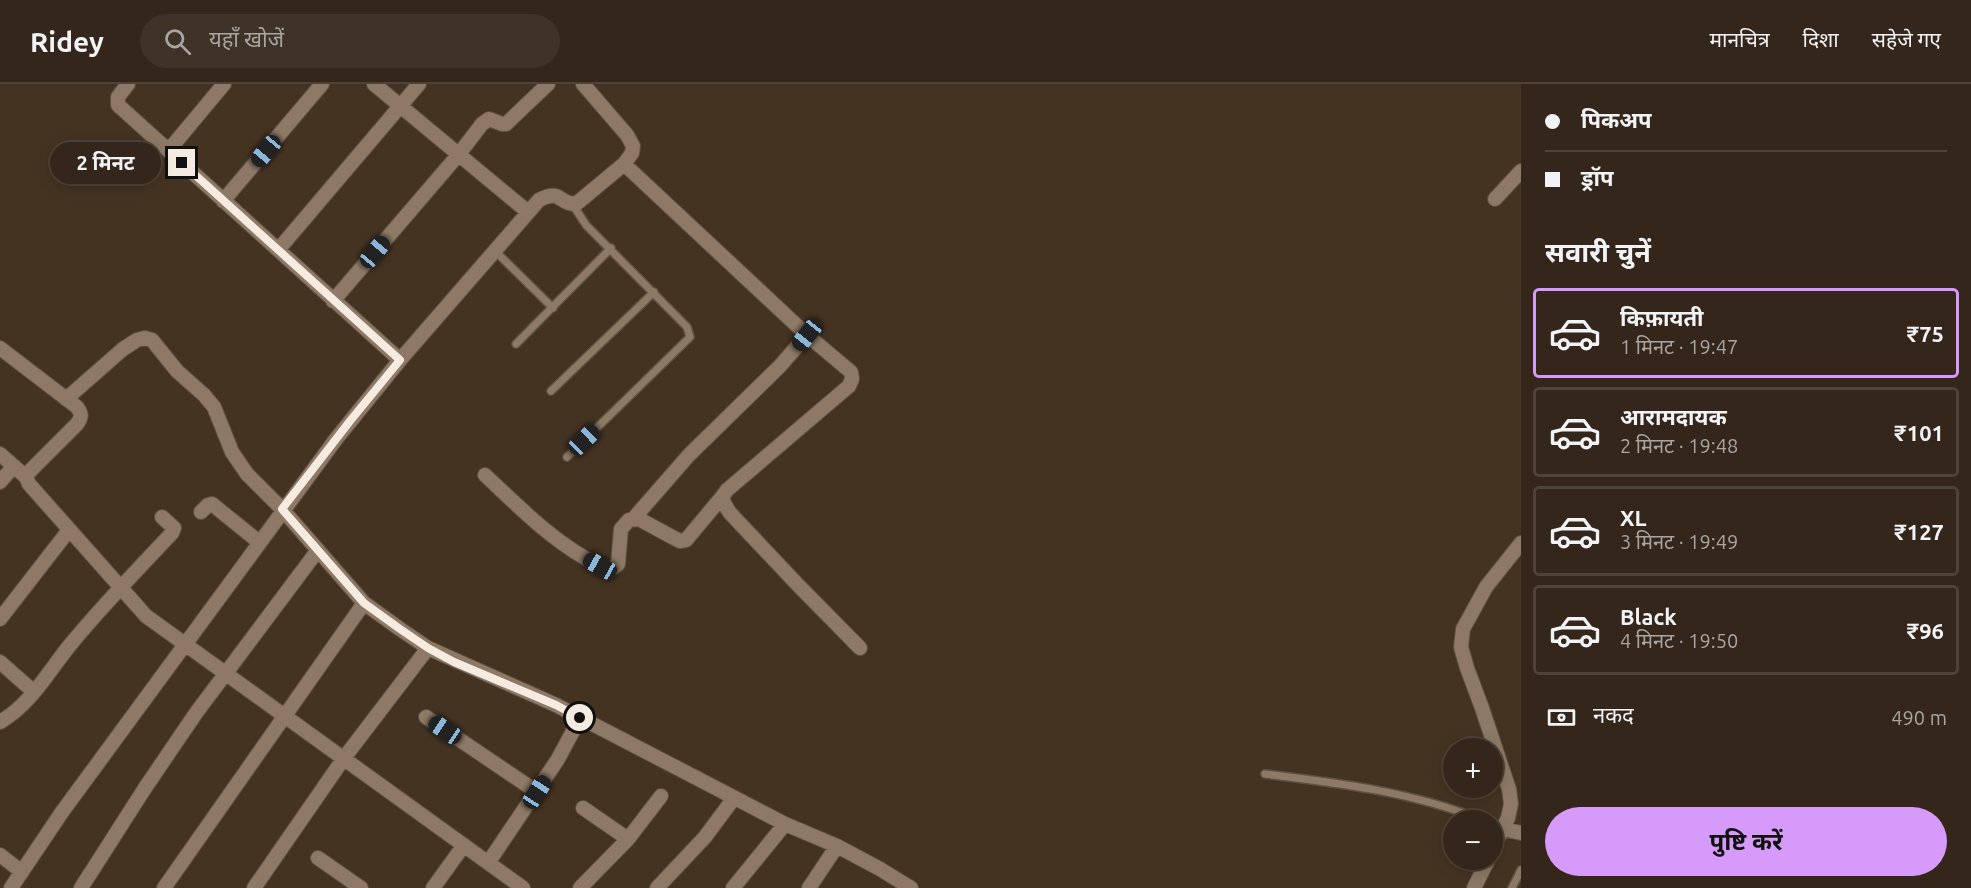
<!DOCTYPE html>
<html lang="hi">
<head>
<meta charset="utf-8">
<style>
	body { margin:0; font-family:Ubuntu,"Noto Sans Devanagari",sans-serif; background:#3f3227; color:#f1f3f6; height:100vh; display:flex; flex-direction:column; font-size:22px; white-space:nowrap }
	* { box-sizing:border-box; margin:0 }
	p { font-size:20px; color:#a9a5a2 }
	.icon { flex:none; width:33px; height:33px; fill:none; stroke:currentColor; stroke-width:2; stroke-linecap:round; stroke-linejoin:round }
	.map { position:relative; flex:1; overflow:hidden }
	.sheet { display:flex; flex-direction:column; background:#34261a; width:450px }
	.sheet>* { flex:none }
	.banner { display:grid; align-content:center; height:132px; padding:0 24px; background:#34261a }
	.fabs { position:absolute; left:1443px; top:654px; display:grid; gap:12px }
	.fabs a { display:grid; place-items:center; width:60px; height:60px; border-radius:50%; background:#34261a; box-shadow:0 3px 15px #0003,0 0 0 2px #4e4339; font-size:30px }
	.end { position:absolute; width:27px; height:27px; margin:-14px; border:8px solid #f6ebe0; background:#111; box-shadow:0 0 0 3px #111 }
	.from { border-radius:50% }
	.bubble { position:absolute; height:42px; border-radius:21px; background:#34261a; box-shadow:0 3px 15px #0003,0 0 0 2px #4e4339; font-size:20px; font-weight:700; line-height:42px; text-align:center }
	.car { position:absolute; width:18px; height:36px; margin:-18px -9px; border-radius:8px; box-shadow:0 0 4px 2px #0007; background:linear-gradient(#222 24%,#8ab4d8 0 40%,#222 0 76%,#8ab4d8 0 86%,#222 0) }
	.banner b { display:flex; align-items:center; gap:21px; height:57px; font-size:22px }
	.banner b+b { border-top:2px solid #4e4339 }
	.banner i { width:15px; height:15px; background:#f1f3f6 }
	ul { padding:0; list-style:none }
	li { display:flex; align-items:center; gap:18px; height:90px; margin:0 12px 9px; padding:0 12px; border:3px solid #4e4339; border-radius:6px }
	li div { flex:1 }
	li b { display:block; font-size:22px }
	li em { font-style:normal; font-weight:700 }
	li.on { border-color:#d69bfa }
	li>.icon { width:54px; height:54px; stroke-width:1.5 }
	h2 { padding:0 24px; font-size:27px; line-height:72px }
	.pay { display:flex; align-items:center; gap:15px; height:66px; padding:0 24px; font-size:22px }
	.pay p { margin-inline-start:auto }
	.primary-button { display:flex; gap:12px; margin-top:auto; padding:12px 24px }
	.primary-button a { flex:1; height:69px; border-radius:36px; background:#d69bfa; color:#111; font-size:24px; font-weight:700; line-height:69px; text-align:center }
	header { display:flex; align-items:center; gap:36px; box-sizing:border-box; height:84px; padding:0 30px; background:#34261a; border-bottom:2px solid #4e4339 }
	header strong { font-size:28px }
	nav { display:flex; gap:33px; margin-inline-start:auto; font-size:21px }
	.search { width:420px; height:54px; background:#3f3227; display:flex; align-items:center; gap:15px; box-sizing:border-box; padding:0 21px; border-radius:33px; color:#a9a5a2; font-size:22px }
	main { display:flex; flex:1; min-height:0 }
	.map>svg:first-child { display:block }
	.lines { fill:none; stroke-linecap:round; stroke-linejoin:round }
	.lane-casing { stroke:#605142; stroke-width:10 }
	.street-casing { stroke:#605142; stroke-width:16 }
	.lane { stroke:#8d7966; stroke-width:7 }
	.street { stroke:#8d7966; stroke-width:14 }
	.route { stroke:#f6ebe0; stroke-width:8 }
</style>
</head>
<body>
<header>
<strong>Ridey</strong>
<div class="search"><svg class="icon" aria-label="search" viewBox="0 0 24 24"><circle cx="10" cy="10" r="6"/><path d="M15 15l6 6"/></svg>यहाँ खोजें</div>
<nav><a>मानचित्र</a><a>दिशा</a><a>सहेजे गए</a></nav>
</header>
<main>
<div class="map">
<svg width="1521" height="804" viewBox="0 0 1521 804">
	<rect width="100%" height="100%" fill="#453322"/>
	<g class="lines">
		<!-- lane casing -->
		<g class="lane-casing">
			<path id="lane" d="M494,166l59,58
				M516,260l95,-96
				M551,307l103,-99
				M567,373l123,-120 -3,-10 -101,-102 -13,-20
				M1265,690c73,9 148,18 217,46
				M1512,804l9,-18"/>
		</g>
		<!-- street casing -->
		<g class="street-casing">
			<path id="street" d="M128,0l-10,13v8l282,255
				M374,0l154,128
				M169,66l55,-66
				M624,80l183,171 44,37 1,7 -3,7 -122,104 -5,7 3,8 5,8 67,71 63,64
				M1495,115l26,-28
				M223,117l99,-117
				M278,166l141,-166
				M333,217l126,-147 23,-30 7,-5 13,5h4l42,-40
				M0,264l77,59c5,7 5,10 0,17l-48,48 -3,5 3,7 117,132 377,272
				M66,315l57,-50 14,-9 8,-2 7,2 25,31 27,24 10,12 18,45 15,22 35,35 82,94 36,26 28,19 128,57 229,119 52,22 43,23 31,19
				M0,370l26,23
				M485,391c31,29 62,61 100,83 6,3 13,9 20,10 5,2 9,0 13,-4l3,-35 8,-9 10,-1 35,19 6,3 6,-1 36,-43
				M0,398l14,-16
				M201,428l7,-7 4,-1 47,38
				M634,434l55,-63 91,-89 27,-31
				M0,535l69,-89
				M0,578l34,30
				M426,633l111,75
				M0,638c31,-18 48,-50 70,-77 32,-39 67,-75 102,-112l2,-5 -12,-11
				M583,724l45,31
				M1503,745l18,4
				M1492,766l16,-32 3,-14 -2,-15 -27,-81 -15,-40 -6,-21 2,-18 23,-42 35,-44
				M0,771l22,17
				M318,774l43,30
				M488,779l70,-104 22,-41
				M11,804l51,-76 274,-373 64,-79 139,-160c23,-12 20,5 37,4l48,-40 8,-11 1,-7 -6,-11 -44,-51
				M81,804l64,-100 51,-75 122,-163
				M164,804l200,-285
				M254,804l90,-130 84,-110
				M433,804l31,-43
				M580,804l48,-49 33,-43
				M657,804l48,-51 29,-39
				M733,804l52,-64
				M809,804l28,-42
				M1474,804l14,-28"/>
		</g>
		<!-- lane -->
		<use href="#lane" class="lane"/>
		<!-- street -->
		<use href="#street" class="street"/>
	</g>
	<g class="lines">
		<!-- route -->
		<path class="route" d="M182,79l218,197 -50,61 -68,88 82,94 36,26 28,19 26,14 102,43 24,13"/>
	</g>
</svg>
<div class="fabs">
<a>+</a>
<a>−</a>
</div>
<i class="end from" style="left:580px;top:634px"></i>
<i class="end" style="left:182px;top:79px"></i>
<div class="bubble" style="left:50px;top:58px;width:111px">2 मिनट</div>
<i class="car" style="left:266px;top:67px;rotate:220deg"></i>
<i class="car" style="left:375px;top:168px;rotate:40deg"></i>
<i class="car" style="left:807px;top:251px;rotate:219deg"></i>
<i class="car" style="left:584px;top:356px;rotate:46deg"></i>
<i class="car" style="left:600px;top:482px;rotate:299deg"></i>
<i class="car" style="left:445px;top:646px;rotate:304deg"></i>
<i class="car" style="left:537px;top:708px;rotate:33deg"></i>
</div>
<section class="sheet">
<div class="banner">
<b><i class="from"></i>पिकअप</b>
<b><i></i>ड्रॉप</b>
</div>
<h2>सवारी चुनें</h2>
<ul>
<li class="on"><svg class="icon" aria-label="car" viewBox="0 0 24 24"><path d="M5 17H2v-5l4-1 3-4h7l3 4 3 1v5h-3M9 17h6M6 11h13"/><circle cx="7" cy="17" r="2"/><circle cx="17" cy="17" r="2"/></svg><div><b>किफ़ायती</b><p>1 मिनट · 19:47</p></div><em>₹75</em></li>
<li><svg class="icon" aria-label="car" viewBox="0 0 24 24"><path d="M5 17H2v-5l4-1 3-4h7l3 4 3 1v5h-3M9 17h6M6 11h13"/><circle cx="7" cy="17" r="2"/><circle cx="17" cy="17" r="2"/></svg><div><b>आरामदायक</b><p>2 मिनट · 19:48</p></div><em>₹101</em></li>
<li><svg class="icon" aria-label="car" viewBox="0 0 24 24"><path d="M5 17H2v-5l4-1 3-4h7l3 4 3 1v5h-3M9 17h6M6 11h13"/><circle cx="7" cy="17" r="2"/><circle cx="17" cy="17" r="2"/></svg><div><b>XL</b><p>3 मिनट · 19:49</p></div><em>₹127</em></li>
<li><svg class="icon" aria-label="car" viewBox="0 0 24 24"><path d="M5 17H2v-5l4-1 3-4h7l3 4 3 1v5h-3M9 17h6M6 11h13"/><circle cx="7" cy="17" r="2"/><circle cx="17" cy="17" r="2"/></svg><div><b>Black</b><p>4 मिनट · 19:50</p></div><em>₹96</em></li>
</ul>
<div class="pay"><svg class="icon" aria-label="cash" viewBox="0 0 24 24"><path d="M3 7h18v10H3z"/><circle cx="12" cy="12" r="2"/></svg>नकद<p>490 m</p></div>
<div class="primary-button"><a>पुष्टि करें</a></div>
</section>
</main>
</body>
</html>
